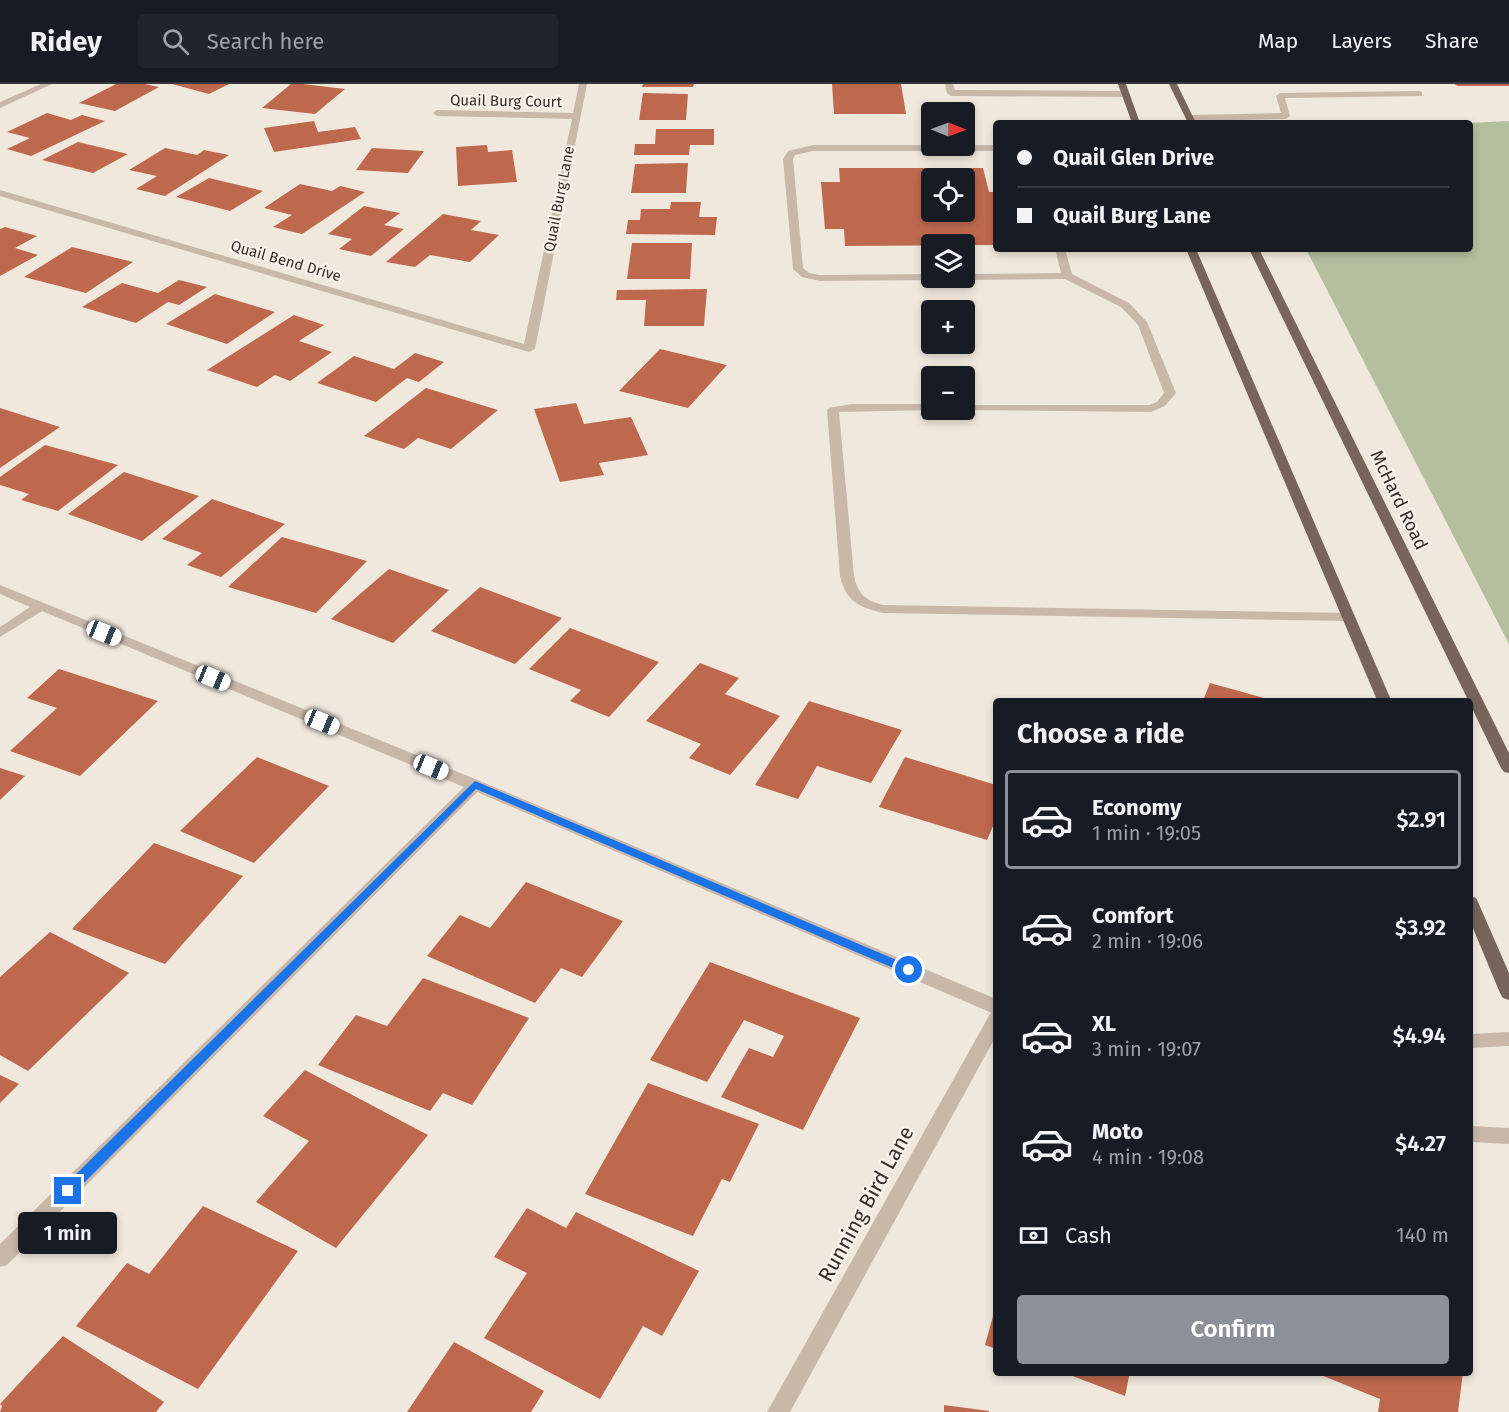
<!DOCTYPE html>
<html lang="en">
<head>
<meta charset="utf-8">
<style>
	body { margin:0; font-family:"Fira Sans",sans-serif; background:#20242c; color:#f1f3f6; height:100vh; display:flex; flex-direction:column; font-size:22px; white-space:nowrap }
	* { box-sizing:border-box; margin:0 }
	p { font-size:20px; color:#9ea1a6 }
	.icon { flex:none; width:33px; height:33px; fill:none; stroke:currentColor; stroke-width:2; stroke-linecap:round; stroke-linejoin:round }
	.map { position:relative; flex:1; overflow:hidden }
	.side { position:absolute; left:993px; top:614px; width:480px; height:678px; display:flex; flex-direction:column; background:#171b24; border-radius:6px; box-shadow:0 3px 9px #0003 }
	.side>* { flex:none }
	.top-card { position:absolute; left:993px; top:36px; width:480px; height:132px; border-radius:6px; box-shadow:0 3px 9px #0003; display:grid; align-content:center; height:132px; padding:0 24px; background:#171b24 }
	.needle { width:39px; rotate:91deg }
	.tools { position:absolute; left:921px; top:18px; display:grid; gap:12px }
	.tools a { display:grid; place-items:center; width:54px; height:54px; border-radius:6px; background:#171b24; box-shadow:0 3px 9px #0003; font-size:30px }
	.end { position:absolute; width:27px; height:27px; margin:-14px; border:8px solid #1a73e8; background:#fff; box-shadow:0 0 0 3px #fff }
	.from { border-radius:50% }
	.bubble { position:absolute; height:42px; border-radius:6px; background:#171b24; box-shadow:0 3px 9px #0003; font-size:20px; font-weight:600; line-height:42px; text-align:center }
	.car { position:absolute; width:18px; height:36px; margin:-18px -9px; border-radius:8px; box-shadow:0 0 4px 2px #0007; background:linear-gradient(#fff 24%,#345 0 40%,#fff 0 76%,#345 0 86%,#fff 0) }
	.top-card b { display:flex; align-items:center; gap:21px; height:57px; font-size:22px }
	.top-card b+b { border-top:2px solid #363941 }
	.top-card i { width:15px; height:15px; background:#f1f3f6 }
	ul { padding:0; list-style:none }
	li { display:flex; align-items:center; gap:18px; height:99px; margin:0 12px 9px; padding:0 12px; border:3px solid transparent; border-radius:6px }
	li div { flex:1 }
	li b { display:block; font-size:22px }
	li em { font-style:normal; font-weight:600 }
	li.current { border-color:#8c9099 }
	li>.icon { width:54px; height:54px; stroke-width:1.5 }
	h2 { padding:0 24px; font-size:27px; line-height:72px }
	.pay { display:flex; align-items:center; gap:15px; height:66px; padding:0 24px; font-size:22px }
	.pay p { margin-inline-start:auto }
	.button { display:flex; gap:12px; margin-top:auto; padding:12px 24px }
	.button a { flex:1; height:69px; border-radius:6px; background:#8c9099; color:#fff; font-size:24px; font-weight:600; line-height:69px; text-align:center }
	header { display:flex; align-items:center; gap:36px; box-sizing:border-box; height:84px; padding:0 30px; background:#171b24; border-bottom:2px solid #363941 }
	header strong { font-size:28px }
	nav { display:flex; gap:33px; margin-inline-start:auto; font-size:21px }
	.search { width:420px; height:54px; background:#20242c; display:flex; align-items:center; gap:15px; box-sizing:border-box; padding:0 21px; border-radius:6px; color:#9ea1a6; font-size:22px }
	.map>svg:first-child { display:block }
	.green { fill:#b4bf9e }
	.building { fill:#be694e; fill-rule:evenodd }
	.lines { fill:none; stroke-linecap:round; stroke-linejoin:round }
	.minor { fill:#c8b8aa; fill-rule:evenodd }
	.major { fill:#77645b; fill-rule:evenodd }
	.route { fill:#1a73e8 }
	.labels { text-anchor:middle; stroke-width:4.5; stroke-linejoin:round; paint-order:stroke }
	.far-street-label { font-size:15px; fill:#362d29; stroke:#f9f2e9 }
	.street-label { font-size:18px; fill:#362d29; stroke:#f9f2e9 }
	.near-street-label { font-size:21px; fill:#362d29; stroke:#f9f2e9 }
</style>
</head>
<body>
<header>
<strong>Ridey</strong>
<div class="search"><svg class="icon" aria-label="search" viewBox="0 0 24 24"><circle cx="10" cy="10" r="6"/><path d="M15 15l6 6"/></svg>Search here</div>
<nav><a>Map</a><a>Layers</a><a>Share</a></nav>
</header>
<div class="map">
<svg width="1509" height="1328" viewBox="0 0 1509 1328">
	<rect width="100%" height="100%" fill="#f1e8dd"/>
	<!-- green -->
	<path class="green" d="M1509,37v523l-203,-395h164l-2,-126z"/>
	<!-- building -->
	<path class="building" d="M116,0h29l14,3 -44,24 -36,-8z
		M172,0h57l-20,10z
		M291,0h12l42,5 -30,25 -53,-6z
		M643,0h51l-1,3h-51z
		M832,0h69l5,30h-72z
		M1455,0h54v2h-52z
		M643,9l45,1 -2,26h-47z
		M47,29l24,7 11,-5 23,6 -74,35 -24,-7 23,-11 -23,-6z
		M314,37l4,11 37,-5 6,12 -87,13 -10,-24z
		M656,45h58v16h-24l-1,10h-55l1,-11h20z
		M78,58l50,12 -35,19 -51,-13z
		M487,61l1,7 24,-2 5,32 -59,4 -2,-39z
		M165,64l32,7 7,-5 25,5 -64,41 -29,-7 21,-13 -28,-6z
		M372,64l52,3 -16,22 -52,-3z
		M688,79l-2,30h-55l4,-29z
		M839,84h144l6,24h7v53l-151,1 -1,-17h-19l-4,-47h19zM932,94h32v34h-32z
		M209,94l54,13 -33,20 -54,-14z
		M300,100l32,7 8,-5 25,6 -63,42 -29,-7 19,-12 -28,-7z
		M671,118h30l-2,15h18l-2,18 -89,-1 2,-14h12l1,-11h29z
		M364,122l36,7 -16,12 20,4 -33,27 -32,-7 13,-10 -24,-5z
		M443,130l38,7 -10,9 28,5 -29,27 -40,-7 -15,12 -29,-5z
		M5,143l32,9 -22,12 23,7 -38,21v-47z
		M632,159h60l-2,36h-63z
		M72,163l61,15 -47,31 -62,-16z
		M179,196l28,7 -28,18 -11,-3 -32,21 -54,-16 40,-24 36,10z
		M707,205l-3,37h-60l2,-26h-30l1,-10z
		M215,210l60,18 -48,32 -61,-20z
		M294,231l30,10 -25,16 33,11 -42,29 -15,-6 -18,12 -50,-17z
		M660,265l67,16 -39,43 -69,-17z
		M415,269l29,9 -25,20 -12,-4 -31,24 -59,-19 37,-27 40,13z
		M426,304l72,22 -47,39 -33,-11 -14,11 -40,-13z
		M576,319l8,21 47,-7 17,38 -49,8 5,12 -44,7 -26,-73z
		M0,324l60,19 -60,41z
		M45,361l73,20 -60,46 -37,-11 8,-6 -29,-9v-8z
		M124,388l75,24 -57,45 -74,-27z
		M212,415l73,25 -64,53 -34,-12 15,-12 -40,-14z
		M282,453l85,24 -51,52 -88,-26z
		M389,485l60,21 -56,53 -62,-24z
		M480,503l82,31 -47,46 -84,-33z
		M570,544l89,34 -50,55 -39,-16 11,-11 -52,-21z
		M700,579l39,15 -14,16 55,22 -50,59 -41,-17 12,-14 -55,-23z
		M59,585l99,32 -78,75 -70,-25 47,-43 -30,-10z
		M1210,599l54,15 -1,2h-51l-8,-2z
		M809,617l93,29 -31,53 -54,-17 -19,33 -43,-14z
		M257,673l72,29 -75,77 -74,-32z
		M905,673l91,28v34l-9,21 -108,-33z
		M0,684l25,8 -25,24z
		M154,759l89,33 -78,88 -93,-35z
		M526,798l97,39 -41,56 -21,-9 -26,35 -108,-47 33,-41 30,13z
		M50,848l79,41 -101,98 -28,-16v-78z
		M710,878l150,56 -57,112 -82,-33 28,-49 24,9 11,-21 -40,-16 -37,62 -57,-22z
		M423,894l106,40 -57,87 -29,-12 -13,18 -112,-46 38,-50 31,11z
		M305,986l123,65 -92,113 -80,-46 53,-61 -46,-25z
		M0,991l19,9 -19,19z
		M648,999l111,41 -29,58 -8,-3 -29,57 -108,-42z
		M203,1122l95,45 -100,138 -122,-63 51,-63 22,11z
		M527,1124l39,20 10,-16 123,59 -37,65 -19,-10 -43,73 -116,-61 43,-65 -33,-16z
		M995,1225h1v40l-11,-4z
		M63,1252l101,66 -8,10h-156l2,-6 -2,-2z
		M454,1258l90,49 -13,21h-124z
		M1062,1288h68l-5,24z
		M1463,1288l-5,40h-80l2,-13 -64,-26z
		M944,1321l45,6v1h-45z"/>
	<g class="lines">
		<!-- minor -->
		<path class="minor" d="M41,0h11l-52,24v-6z
			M579,0h8l-52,265 -6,3 -529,-156v-6l524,154 48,-225 -135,-3 -4,-3 4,-3 136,3z
			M945,0h8l2,6 171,1 4,3 -4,3 -175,-1 -4,-3z
			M1419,7l3,1v4l-137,2 5,18 -4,3 -96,2 -4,-3 4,-3 91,-2 -5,-17 4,-3z
			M813,61h183v6h-183l-18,4 -2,4 10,109 6,5 11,2 112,-1v4h5l-5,2 -112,1 -18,-4 -9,-8 -10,-110 5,-8z
			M1055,165h10l7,25 57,29 18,19 29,71 -11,13 -14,6 -191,-2h4v-5h185l8,-3 7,-9 -26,-68 -17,-18 -56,-28 -101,1 -5,-2h5v-4l97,-1z
			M851,320h81v6h4l-97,2 15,164c4,18 11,24 29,29l465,8 7,4 -7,4 -465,-8c-24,-6 -37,-11 -43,-37l-13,-166 2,-2z
			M0,501l480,196 516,218v37l-206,376h-23l223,-398 2,-1 -515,-221 -470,473 -7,2v-23l464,-457 -422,-176 -42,26v-10l30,-20 -30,-13z
			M1509,948v14l-39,2v-14z
			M1470,1042l39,2v16l-39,-2z"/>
		<!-- major -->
		<path class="major" d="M1118,0h8l14,39h-8z
			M1169,0h8l19,39h-8z
			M1186,165h10l195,451h-14z
			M1249,165h10l250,504v20l-5,-1 -3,-4z
			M1470,812l6,2 2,4 31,71v27l-6,-2 -3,-5 -30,-72z"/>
	</g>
	<!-- route -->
	<path class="route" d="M475,697l438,186 2,3 -2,3h-8l-429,-184 -404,406h-9l-1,-4 1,-4z"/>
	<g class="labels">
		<!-- far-street labels -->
		<g class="far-street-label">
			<text transform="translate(506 17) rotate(1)" y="5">Quail Burg Court</text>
			<text transform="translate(559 115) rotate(-79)" y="5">Quail Burg Lane</text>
			<text transform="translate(286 177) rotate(16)" y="5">Quail Bend Drive</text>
		</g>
		<!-- street labels -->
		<g class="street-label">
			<text transform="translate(1399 416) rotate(64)" y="6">McHard Road</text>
		</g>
		<!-- near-street labels -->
		<g class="near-street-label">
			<text transform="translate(866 1120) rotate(-61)" y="7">Running Bird Lane</text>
		</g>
	</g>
</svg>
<div class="tools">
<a><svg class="needle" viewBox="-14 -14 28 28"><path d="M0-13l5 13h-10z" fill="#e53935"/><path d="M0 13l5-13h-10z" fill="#9ea1a6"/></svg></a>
<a><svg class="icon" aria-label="locate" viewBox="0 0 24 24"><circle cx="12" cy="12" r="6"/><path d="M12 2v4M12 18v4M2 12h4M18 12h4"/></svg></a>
<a><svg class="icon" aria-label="layers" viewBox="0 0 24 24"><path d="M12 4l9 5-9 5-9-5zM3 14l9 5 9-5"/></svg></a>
<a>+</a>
<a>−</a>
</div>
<i class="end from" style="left:909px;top:886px"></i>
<i class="end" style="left:68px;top:1107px"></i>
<div class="bubble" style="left:18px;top:1128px;width:99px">1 min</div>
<i class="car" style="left:104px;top:549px;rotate:112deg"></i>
<i class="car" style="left:213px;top:594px;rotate:112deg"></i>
<i class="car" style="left:322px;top:638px;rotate:112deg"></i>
<i class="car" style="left:431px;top:683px;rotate:112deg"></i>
<div class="top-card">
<b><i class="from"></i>Quail Glen Drive</b>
<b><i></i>Quail Burg Lane</b>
</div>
<section class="side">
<h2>Choose a ride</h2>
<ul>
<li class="current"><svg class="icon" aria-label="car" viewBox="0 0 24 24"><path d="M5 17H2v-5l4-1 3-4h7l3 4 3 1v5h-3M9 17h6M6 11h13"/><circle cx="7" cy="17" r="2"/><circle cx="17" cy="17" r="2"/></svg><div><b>Economy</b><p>1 min · 19:05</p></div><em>$2.91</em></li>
<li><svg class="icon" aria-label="car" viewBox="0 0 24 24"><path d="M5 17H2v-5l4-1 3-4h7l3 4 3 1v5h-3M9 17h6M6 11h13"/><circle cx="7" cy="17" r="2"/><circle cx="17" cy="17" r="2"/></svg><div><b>Comfort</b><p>2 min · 19:06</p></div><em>$3.92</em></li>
<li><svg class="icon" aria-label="car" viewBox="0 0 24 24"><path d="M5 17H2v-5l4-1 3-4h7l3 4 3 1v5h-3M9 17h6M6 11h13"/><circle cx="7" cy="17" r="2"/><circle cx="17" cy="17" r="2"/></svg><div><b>XL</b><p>3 min · 19:07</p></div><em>$4.94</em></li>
<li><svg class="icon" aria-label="car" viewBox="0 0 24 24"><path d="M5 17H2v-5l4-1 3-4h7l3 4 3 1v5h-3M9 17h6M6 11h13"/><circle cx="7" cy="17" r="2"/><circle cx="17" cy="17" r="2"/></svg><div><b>Moto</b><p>4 min · 19:08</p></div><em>$4.27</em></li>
</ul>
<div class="pay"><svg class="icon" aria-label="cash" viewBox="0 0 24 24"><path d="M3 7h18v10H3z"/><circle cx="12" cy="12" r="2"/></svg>Cash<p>140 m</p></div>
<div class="button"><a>Confirm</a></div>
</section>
</div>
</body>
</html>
